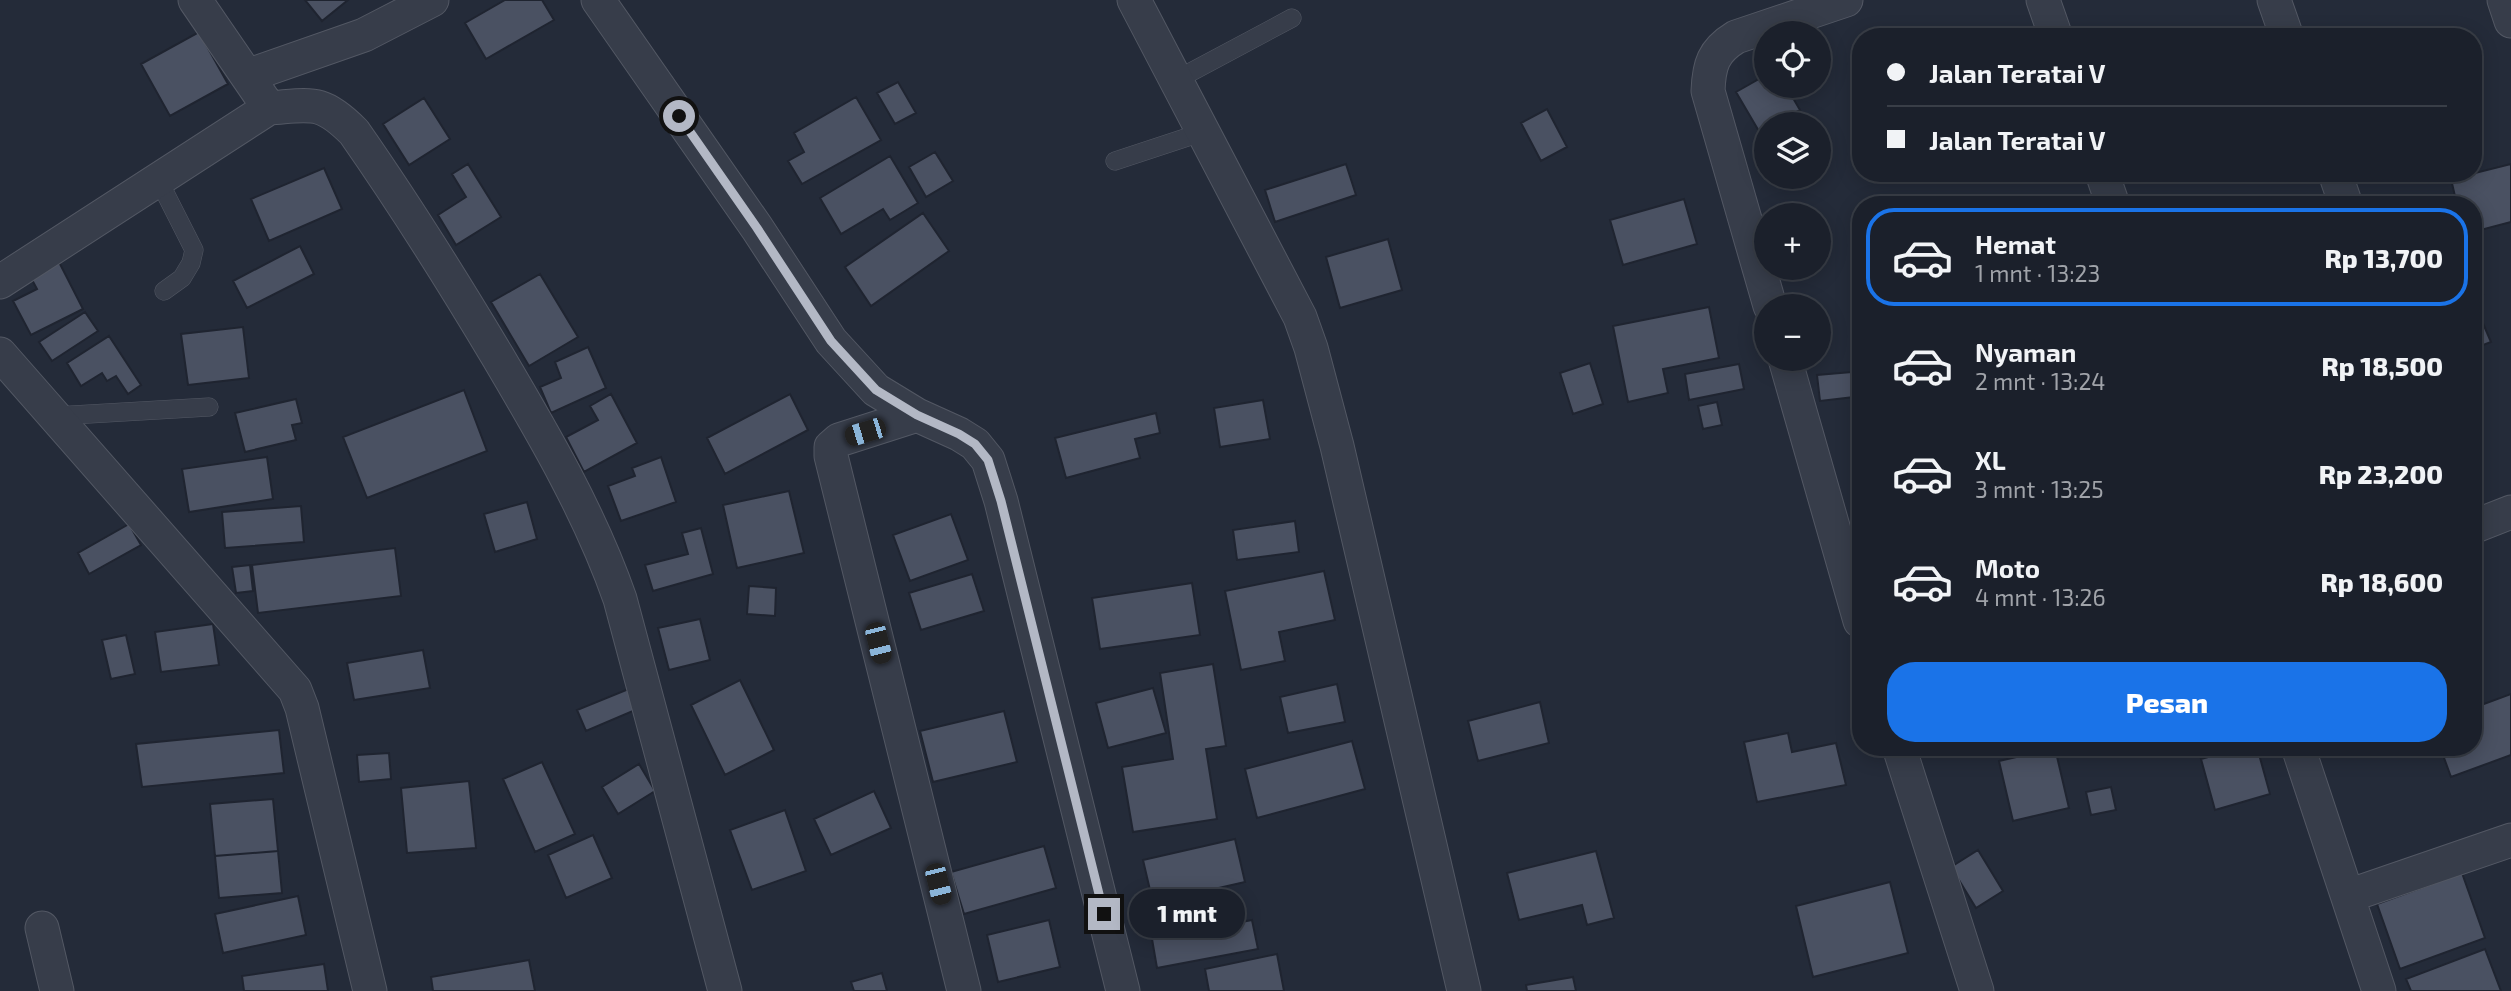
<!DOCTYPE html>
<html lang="id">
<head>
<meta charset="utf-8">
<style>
	body { margin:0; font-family:"Exo 2",sans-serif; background:#242833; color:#f1f3f6; height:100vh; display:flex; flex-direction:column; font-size:26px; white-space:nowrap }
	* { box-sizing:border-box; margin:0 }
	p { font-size:23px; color:#a0a3a9 }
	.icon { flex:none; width:38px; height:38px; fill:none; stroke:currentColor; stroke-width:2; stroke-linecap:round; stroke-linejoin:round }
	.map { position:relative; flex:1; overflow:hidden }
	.panel { position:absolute; left:1852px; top:196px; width:630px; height:560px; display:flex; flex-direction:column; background:#1b202b; border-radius:28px; box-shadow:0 4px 18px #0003,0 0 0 2px #393e47 }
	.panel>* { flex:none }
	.guide { position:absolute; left:1852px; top:28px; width:630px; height:154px; border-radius:28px; box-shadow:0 4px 18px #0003,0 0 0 2px #393e47; display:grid; align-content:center; height:154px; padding:0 35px; background:#1b202b }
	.fabs { position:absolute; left:1754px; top:21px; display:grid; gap:14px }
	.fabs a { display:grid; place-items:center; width:77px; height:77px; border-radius:50%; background:#1b202b; box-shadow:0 4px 18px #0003,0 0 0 2px #393e47; font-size:35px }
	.end { position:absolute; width:32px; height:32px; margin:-16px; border:9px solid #b3b8c5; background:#111; box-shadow:0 0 0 4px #111 }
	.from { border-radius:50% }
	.bubble { position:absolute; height:49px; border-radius:24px; background:#1b202b; box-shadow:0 4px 18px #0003,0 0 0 2px #393e47; font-size:23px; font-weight:800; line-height:49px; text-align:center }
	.car { position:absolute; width:21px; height:42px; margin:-21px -10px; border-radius:9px; box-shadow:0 0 5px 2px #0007; background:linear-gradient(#222 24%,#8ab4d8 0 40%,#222 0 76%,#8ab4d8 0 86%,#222 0) }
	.guide b { display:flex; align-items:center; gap:24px; height:66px; font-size:26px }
	.guide b+b { border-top:2px solid #393e47 }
	.guide i { width:18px; height:18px; background:#f1f3f6 }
	ul { padding:12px 0 0; list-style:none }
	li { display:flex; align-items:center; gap:21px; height:98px; margin:0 14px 10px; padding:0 21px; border:4px solid transparent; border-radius:28px }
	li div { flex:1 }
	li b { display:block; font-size:26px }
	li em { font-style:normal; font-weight:800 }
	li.on { border-color:#1a73e8 }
	li>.icon { width:63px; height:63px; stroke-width:1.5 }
	.action { display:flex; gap:14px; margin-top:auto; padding:14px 35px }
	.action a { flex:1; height:80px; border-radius:28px; background:#1a73e8; color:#fff; font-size:28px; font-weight:800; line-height:80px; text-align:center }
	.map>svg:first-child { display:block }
	.building { fill:#4a5162; stroke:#1f2430; stroke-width:2 }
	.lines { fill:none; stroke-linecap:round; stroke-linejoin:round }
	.service-casing { stroke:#535864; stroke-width:19 }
	.minor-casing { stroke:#535864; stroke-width:35 }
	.service { stroke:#373d4a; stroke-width:18 }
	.minor { stroke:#373d4a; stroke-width:33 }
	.route { stroke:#b3b8c5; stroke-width:9 }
</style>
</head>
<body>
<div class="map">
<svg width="2511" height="991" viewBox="0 0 2511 991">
	<rect width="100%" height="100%" fill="#242b39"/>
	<!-- building -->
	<path class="building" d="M305,0h43l-26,21z
		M505,0h37l12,20 -68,39 -21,-36z
		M199,32l29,52 -58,32 -29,-52z
		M1766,75v11h20l14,24 -26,14h-8v5l-6,4 -24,-41z
		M898,82l18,31 -21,11 -18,-31z
		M856,97l25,43 -79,44 -14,-23 16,-9 -10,-19z
		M424,98l26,41 -41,26 -26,-41z
		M1547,109l20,38 -26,14 -20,-38z
		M935,152l18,29 -27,16 -17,-30z
		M890,156l28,47 -28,17 -7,-11 -42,25 -21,-36z
		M468,164l33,53 -45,28 -18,-30 28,-18 -14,-23z
		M1346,164l10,31 -81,27 -10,-32z
		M2511,164v58l-38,10v-27h-16l-6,-26z
		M324,168l18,41 -73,32 -18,-42z
		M1684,199l13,45 -74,21 -13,-45z
		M923,213l26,38 -78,55 -26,-39z
		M1388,239l14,51 -62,18 -14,-51z
		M300,246l14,28 -67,34 -14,-27z
		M59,262l24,47 -52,26 -18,-34 24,-12 -7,-13z
		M2473,268l10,26 -10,4z
		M540,274l38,63 -49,29 -38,-64z
		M2473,300l18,42 -18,7z
		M1709,307l10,51 -56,11 5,24 -40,9 -15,-76z
		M85,312l13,19 -46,30 -13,-19z
		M243,327l6,51 -61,7 -7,-51z
		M109,336l32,49 -13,9 -12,-18 -9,5 -5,-8 -21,13 -14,-23z
		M588,347l18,41 -55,25 -11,-26 21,-9 -6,-16z
		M1590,363l13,41 -30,10 -13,-41z
		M1739,364l5,25 -55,11 -4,-26z
		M1852,372l2,25 -34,4 -3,-26z
		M464,390l23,61 -120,47 -24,-61z
		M611,394l26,49 -53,29 -18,-35 32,-17 -8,-14z
		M790,394l18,36 -83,44 -18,-36z
		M296,399l6,24 -10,2 4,15 -51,12 -10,-39z
		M1263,400l7,39 -50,8 -6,-39z
		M1717,402l5,23 -19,4 -5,-23z
		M1156,413l4,20 -25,6 5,19 -74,20 -11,-40z
		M267,457l6,42 -84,13 -7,-43z
		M661,457l15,45 -55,19 -13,-35 27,-10 -3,-8z
		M789,491l15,62 -67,15 -14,-63z
		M527,502l10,37 -42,13 -11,-38z
		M301,506l3,36 -79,6 -3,-36z
		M951,514l17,46 -58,21 -17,-46z
		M1295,521l4,31 -62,8 -4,-30z
		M129,524l12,21 -52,29 -11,-21z
		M701,528l12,46 -60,17 -8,-26 43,-11 -6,-21z
		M395,548l6,48 -143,17 -6,-48z
		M250,565l3,26 -17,2 -4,-26z
		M1324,571l11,49 -56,12 6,29 -44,9 -16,-79z
		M972,574l12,37 -63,19 -12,-37z
		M1192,583l8,52 -100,14 -8,-51z
		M749,586l27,2 -1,28 -28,-2z
		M700,619l10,41 -41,10 -11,-42z
		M213,624l6,41 -58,7 -6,-40z
		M126,635l9,39 -24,5 -9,-39z
		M423,650l7,38 -76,12 -7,-37z
		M1213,664l13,82 -20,3 11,70 -84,13 -11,-65 51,-8 -13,-86z
		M740,680l34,70 -49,25 -34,-70z
		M1337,684l8,38 -57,11 -8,-36z
		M631,688l9,20 -54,23 -9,-21z
		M1153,688l13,45 -58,15 -12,-45z
		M2511,694v61l-60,22 -11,-30h33v-39z
		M1540,702l9,41 -71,18 -10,-40z
		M1004,711l13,51 -84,20 -13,-51z
		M279,730l5,43 -142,14 -6,-43z
		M1788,733l4,19 44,-9 10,42 -89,17 -13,-60z
		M1352,741l13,48 -108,29 -12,-49z
		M2244,747h13l13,47 -55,16 -14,-51z
		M2055,748l14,60 -56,13 -14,-60z
		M389,753l2,26 -32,3 -2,-27z
		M542,762l33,72 -40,18 -32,-73z
		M639,764l16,27 -37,23 -16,-27z
		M469,781l7,67 -69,5 -6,-65z
		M2111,787l5,23 -25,5 -5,-23z
		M874,791l17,37 -60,27 -17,-36z
		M273,799l5,52 -63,5 -5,-52z
		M785,810l21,61 -54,19 -22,-60z
		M593,835l19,43 -46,20 -18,-43z
		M1235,839l10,43 -92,21 -10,-43z
		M1044,846l12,42 -92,26 -13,-42z
		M1978,850l25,41 -27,17 -25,-41z
		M278,851l4,42 -63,5 -4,-42z
		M1596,851l18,67 -27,7 -5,-20 -63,15 -12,-47z
		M2462,873l23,65 -85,31 -23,-65z
		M1890,882l18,71 -95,24 -17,-71z
		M298,896l8,39 -83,18 -8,-39z
		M1049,920l11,47 -62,15 -11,-47z
		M1252,920l6,29 -101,19 -5,-29z
		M2485,949l16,42h-90l-5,-12z
		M1277,954l7,37h-75l-4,-22z
		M529,960l6,31h-102l-2,-14z
		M324,964l4,27h-84l-2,-15z
		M882,973l5,18h-33l-3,-9z
		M1573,977l3,14h-49l-1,-6z"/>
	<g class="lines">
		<!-- service casing -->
		<g class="service-casing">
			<path id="service" d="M1176,80l116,-62
				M1115,161l88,-29
				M158,179l36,71 -3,13 -9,15 -18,13
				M55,416l154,-9"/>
		</g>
		<!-- minor casing -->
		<g class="minor-casing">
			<path id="minor" d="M195,0l74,108c43,-3 52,-9 85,24 51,73 98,148 144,225 46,78 92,156 122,242l105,392
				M598,0l159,228 74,113 45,49 41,25 42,19 16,10 13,16 13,41 122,490
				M1134,0l166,317 11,31 26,98 127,545
				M2043,0l13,37
				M2274,0l13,37
				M2504,0l7,21
				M247,76l117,-41 68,-35
				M2102,173l11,32
				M2335,173l11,32
				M0,282l269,-174
				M1770,306l-62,-215c1,-26 5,-40 28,-54l110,-37
				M0,354l295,336 7,18 68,283
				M1785,359l75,262
				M917,415l-78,25 -8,7v9l133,535
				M2473,527l38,-15
				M1899,747l78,244
				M2298,747l81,244
				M2348,896l163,-56
				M42,928l15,63"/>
		</g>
		<!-- service -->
		<use href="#service" class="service"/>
		<!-- minor -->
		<use href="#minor" class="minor"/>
	</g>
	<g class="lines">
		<!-- route -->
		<path class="route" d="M679,116l78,112 74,113 45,49 41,25 42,19 16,10 13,16 13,41 103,413"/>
	</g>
</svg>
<div class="fabs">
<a><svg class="icon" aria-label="locate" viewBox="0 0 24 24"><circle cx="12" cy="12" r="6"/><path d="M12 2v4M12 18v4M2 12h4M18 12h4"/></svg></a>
<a><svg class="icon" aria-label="layers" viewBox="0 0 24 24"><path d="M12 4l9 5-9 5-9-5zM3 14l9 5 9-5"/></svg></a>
<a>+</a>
<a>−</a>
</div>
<i class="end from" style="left:679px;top:116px"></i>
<i class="end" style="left:1104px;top:914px"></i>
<div class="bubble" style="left:1129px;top:889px;width:116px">1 mnt</div>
<i class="car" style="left:865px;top:432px;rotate:253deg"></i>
<i class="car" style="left:878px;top:643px;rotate:166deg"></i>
<i class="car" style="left:938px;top:884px;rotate:166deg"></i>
<div class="guide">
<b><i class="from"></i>Jalan Teratai V</b>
<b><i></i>Jalan Teratai V</b>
</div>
<section class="panel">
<ul>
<li class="on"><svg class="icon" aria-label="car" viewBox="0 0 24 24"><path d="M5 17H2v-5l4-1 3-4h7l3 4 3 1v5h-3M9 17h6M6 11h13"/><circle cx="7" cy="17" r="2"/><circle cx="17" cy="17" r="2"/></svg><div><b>Hemat</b><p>1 mnt · 13:23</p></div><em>Rp 13,700</em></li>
<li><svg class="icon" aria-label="car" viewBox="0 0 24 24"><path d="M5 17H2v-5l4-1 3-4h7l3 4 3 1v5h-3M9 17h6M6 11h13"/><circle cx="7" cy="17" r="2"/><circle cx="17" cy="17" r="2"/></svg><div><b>Nyaman</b><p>2 mnt · 13:24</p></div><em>Rp 18,500</em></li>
<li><svg class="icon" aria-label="car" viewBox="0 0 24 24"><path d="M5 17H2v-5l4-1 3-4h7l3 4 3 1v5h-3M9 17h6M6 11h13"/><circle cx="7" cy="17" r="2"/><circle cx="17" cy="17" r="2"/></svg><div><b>XL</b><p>3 mnt · 13:25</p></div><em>Rp 23,200</em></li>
<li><svg class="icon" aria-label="car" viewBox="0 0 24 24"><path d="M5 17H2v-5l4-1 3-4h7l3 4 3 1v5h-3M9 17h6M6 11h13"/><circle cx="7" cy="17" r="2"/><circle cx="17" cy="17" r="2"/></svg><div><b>Moto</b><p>4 mnt · 13:26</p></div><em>Rp 18,600</em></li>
</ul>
<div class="action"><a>Pesan</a></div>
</section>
</div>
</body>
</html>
